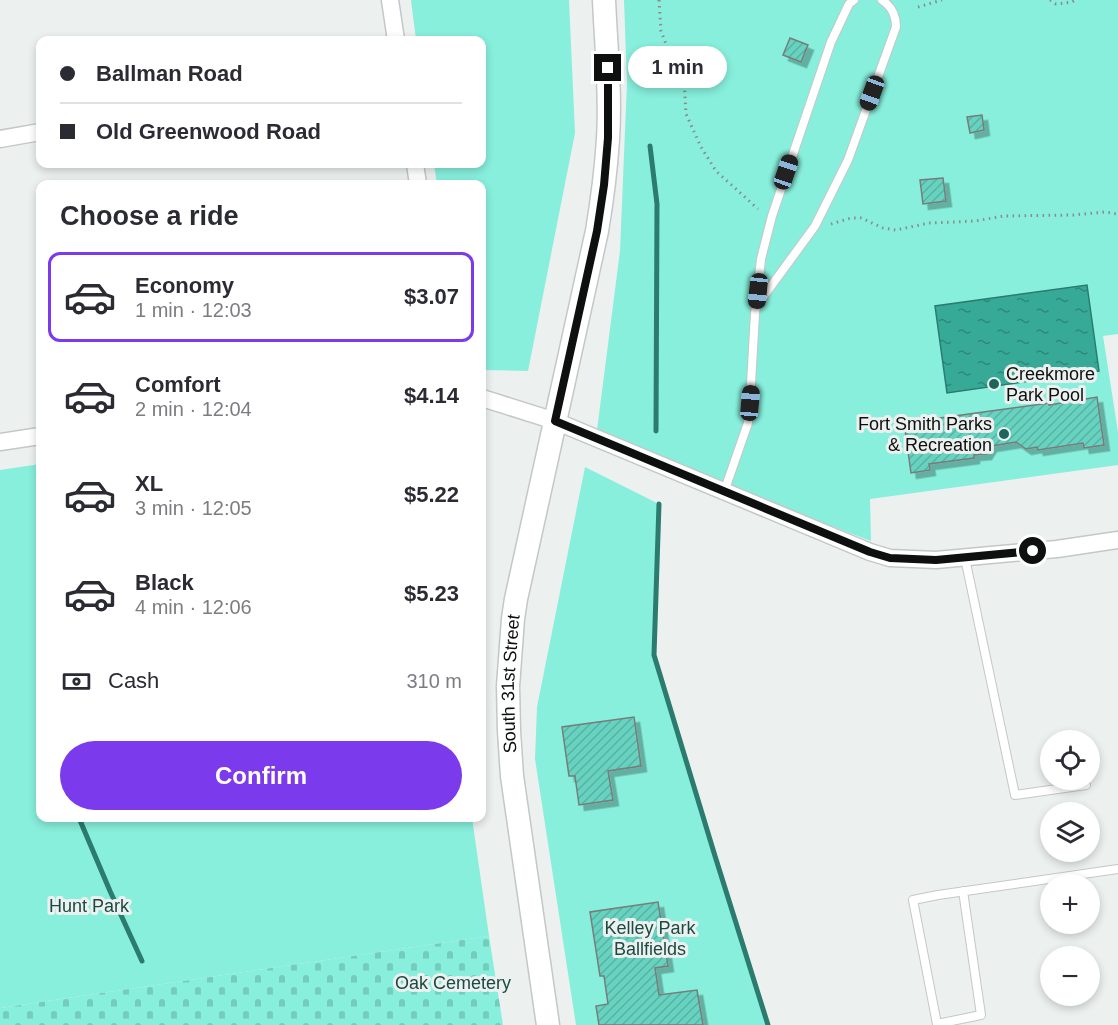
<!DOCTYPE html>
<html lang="en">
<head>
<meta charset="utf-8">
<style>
	body { margin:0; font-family:Helvetica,sans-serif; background:#f2f2f3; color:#2b2b33; height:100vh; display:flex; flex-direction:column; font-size:22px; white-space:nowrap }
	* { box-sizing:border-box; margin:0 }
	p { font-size:20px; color:#7c7c81 }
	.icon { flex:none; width:33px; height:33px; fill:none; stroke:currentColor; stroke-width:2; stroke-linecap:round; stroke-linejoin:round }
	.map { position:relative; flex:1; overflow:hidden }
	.sheet { position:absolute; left:36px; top:180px; width:450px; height:642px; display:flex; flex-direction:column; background:#fff; border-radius:12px; box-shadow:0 3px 9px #0003 }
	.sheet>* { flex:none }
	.top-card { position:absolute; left:36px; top:36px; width:450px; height:132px; border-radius:12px; box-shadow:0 3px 9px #0003; display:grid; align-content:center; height:132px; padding:0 24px; background:#fff }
	.fabs { position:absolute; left:1040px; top:730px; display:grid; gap:12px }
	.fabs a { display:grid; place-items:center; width:60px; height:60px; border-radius:50%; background:#fff; box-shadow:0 3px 9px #0003; font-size:30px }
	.end { position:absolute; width:27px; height:27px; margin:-14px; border:8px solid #0e1010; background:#fff; box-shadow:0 0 0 3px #fff }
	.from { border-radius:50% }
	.bubble { position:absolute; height:42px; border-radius:21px; background:#fff; box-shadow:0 3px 9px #0003; font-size:20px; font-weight:600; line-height:42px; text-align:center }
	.car { position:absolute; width:18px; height:36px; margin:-18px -9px; border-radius:8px; box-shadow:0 0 4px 2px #0007; background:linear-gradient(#222 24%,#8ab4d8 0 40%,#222 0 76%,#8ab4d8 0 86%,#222 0) }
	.top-card b { display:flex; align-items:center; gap:21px; height:57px; font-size:22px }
	.top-card b+b { border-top:2px solid #e1e1e2 }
	.top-card i { width:15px; height:15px; background:#2b2b33 }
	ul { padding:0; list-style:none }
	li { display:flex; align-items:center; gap:18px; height:90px; margin:0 12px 9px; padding:0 12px; border:3px solid transparent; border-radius:12px }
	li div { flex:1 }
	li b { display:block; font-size:22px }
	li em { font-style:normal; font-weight:600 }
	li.current { border-color:#7c3aed }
	li>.icon { width:54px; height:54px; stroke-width:1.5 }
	h2 { padding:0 24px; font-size:27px; line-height:72px }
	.pay { display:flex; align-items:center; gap:15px; height:66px; padding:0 24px; font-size:22px }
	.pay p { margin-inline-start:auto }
	.cta { display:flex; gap:12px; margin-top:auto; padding:12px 24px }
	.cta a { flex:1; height:69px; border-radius:36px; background:#7c3aed; color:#fff; font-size:24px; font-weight:600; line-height:69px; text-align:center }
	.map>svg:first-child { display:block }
	.green { fill:#87efdc }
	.cemetery { fill:url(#cemetery-stones) }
	.water { fill:url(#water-ripples); stroke:#2b7b6e; stroke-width:1.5 }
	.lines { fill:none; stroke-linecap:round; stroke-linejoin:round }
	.stream { stroke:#2b7b6e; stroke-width:5 }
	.building { fill:url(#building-hatch); stroke:#787c7b; stroke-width:1.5; filter:url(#shadow) }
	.service-casing { stroke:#c3c8c7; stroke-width:10 }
	.minor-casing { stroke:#c3c8c7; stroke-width:19 }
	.secondary-casing { stroke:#c3c8c7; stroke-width:25 }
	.path { stroke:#898c8c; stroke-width:3; stroke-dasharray:1.5 4.5; stroke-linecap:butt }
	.service { stroke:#fff; stroke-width:8 }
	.minor { stroke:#fff; stroke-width:16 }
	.secondary { stroke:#fff; stroke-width:22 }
	.route { stroke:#0e1010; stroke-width:8 }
	.poi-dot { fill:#1d655a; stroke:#ecf0ef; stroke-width:2 }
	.labels { text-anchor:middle; stroke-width:6; stroke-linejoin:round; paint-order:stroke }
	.poi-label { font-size:18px; fill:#0e1010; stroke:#ecf0ef; text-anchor:start }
	.street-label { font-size:18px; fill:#0e1010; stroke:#ecf0ef }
	.park-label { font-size:18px; fill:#1a4a42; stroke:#ecf0ef }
</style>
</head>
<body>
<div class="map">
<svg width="1118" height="1025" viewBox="0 0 1118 1025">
	<defs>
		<pattern id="cemetery-stones" width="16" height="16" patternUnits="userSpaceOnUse" patternTransform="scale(1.5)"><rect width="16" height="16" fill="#87efdc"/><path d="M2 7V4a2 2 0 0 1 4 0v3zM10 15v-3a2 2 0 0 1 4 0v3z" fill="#73ccbc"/></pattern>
		<pattern id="water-ripples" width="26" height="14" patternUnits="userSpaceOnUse" patternTransform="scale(1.5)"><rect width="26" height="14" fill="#37a997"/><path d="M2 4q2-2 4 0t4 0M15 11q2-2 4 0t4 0" fill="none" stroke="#2d887a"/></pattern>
		<pattern id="building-hatch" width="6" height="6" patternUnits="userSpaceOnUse" patternTransform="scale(1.5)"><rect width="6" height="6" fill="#66d2bf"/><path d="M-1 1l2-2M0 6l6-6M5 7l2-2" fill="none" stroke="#57b3a3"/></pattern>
		<filter id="shadow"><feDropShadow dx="5.5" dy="5.5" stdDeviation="0" flood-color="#0004"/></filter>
	</defs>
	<rect width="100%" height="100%" fill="#ecf0ef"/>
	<!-- green -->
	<path class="green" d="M411,0h158l6,133 -47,238 -46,-1v-186h-45l-3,-20h48v-124h-66z
		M624,0h494v334l-15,2 15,96v33l-248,34 1,42 -275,-103 24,-187 7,-168z
		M40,464v354h432l17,118 -489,72v-538z
		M585,467l74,37 -5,151 61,201 53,169h-192l-41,-266 2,-52z"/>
	<!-- cemetery -->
	<path class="cemetery" d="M489,936l14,89h-503v-17z"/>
	<!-- water -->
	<path class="water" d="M1087,285l12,86 -152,22 -12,-87z"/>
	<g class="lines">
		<!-- stream -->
		<path class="stream" d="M650,146l7,58 -1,227
			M659,504l-5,151 61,201 53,169
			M79,818l31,73 32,70"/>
	</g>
	<!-- building -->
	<path class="building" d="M790,38l18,7 -7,17 -18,-7z
		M982,115l2,15 -14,3 -3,-16z
		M943,178l3,23 -23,3 -3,-24z
		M1097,397l7,48 -20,3 -1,-5 -45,7 -1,-3 -11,2 -10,-7 -25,4 -5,8 -12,1v3l-45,6 1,6 -19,3 -7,-50 145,-20v2z
		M634,717l7,49 -33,5 5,29 -34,5 -4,-29h-6l-7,-49z
		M658,902l10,64 -13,2 4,27 38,-5 6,35h-104l-3,-19 12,-2 -4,-28h-4l-10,-64z"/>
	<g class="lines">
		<!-- service casing -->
		<g class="service-casing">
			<path id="service" d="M758,304l57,-78 33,-66 48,-133c0,-12 -4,-20 -14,-27
				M724,492l24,-69 3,-39 4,-70 6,-55 11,-43 59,-174 18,-38 5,-4
				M965,558l50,237 71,-10
				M963,891l18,124 -44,9 -24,-124 25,-5 180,-26"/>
		</g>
		<!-- minor casing -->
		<g class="minor-casing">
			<path id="minor" d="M390,0l6,40
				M0,139l40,-7
				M415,164l3,20
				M482,398l73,23 315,131 20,6 46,2 121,-11 61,-9
				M0,442l40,-6"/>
		</g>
		<!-- secondary casing -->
		<g class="secondary-casing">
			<g id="secondary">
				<path id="s1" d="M548,1025l-36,-249 -3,-45 -1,-45 5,-67 3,-20 81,-368c5,-30 9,-61 11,-92 3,-46 -2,-93 -4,-139"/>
			</g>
		</g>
		<!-- path -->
		<path class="path" d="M659,0l2,31 9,23 14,25 2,35 15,33 15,24 42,38
			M1050,0l6,4 16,-2 3,-2
			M918,7l24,-7
			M831,224l20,-6h10l22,10 13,2 33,-7 46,-2 29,-5 69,-1 32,-3 13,2"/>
		<!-- service -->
		<use href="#service" class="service"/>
		<!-- minor -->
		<use href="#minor" class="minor"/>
		<!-- secondary -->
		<use href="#secondary" class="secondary"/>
	</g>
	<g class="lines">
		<!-- route -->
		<path class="route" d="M608,68v70l-4,47 -7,46 -42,190 315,131 20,6 46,2 97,-9"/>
	</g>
	<!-- markers -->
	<g class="poi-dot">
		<circle cx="994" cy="384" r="6"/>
		<circle cx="1004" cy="434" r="6"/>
	</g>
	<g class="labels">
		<!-- poi labels -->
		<g class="poi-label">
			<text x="1006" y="380">Creekmore<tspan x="1006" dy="21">Park Pool</tspan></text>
			<text x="992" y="430" text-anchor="end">Fort Smith Parks<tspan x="992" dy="21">&amp; Recreation</tspan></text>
		</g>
		<!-- street labels -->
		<g class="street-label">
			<text dy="6" stroke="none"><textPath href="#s1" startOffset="344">South 31st Street</textPath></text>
		</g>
		<!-- park labels -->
		<g class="park-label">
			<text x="89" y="912">Hunt Park</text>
			<text x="650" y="934">Kelley Park<tspan x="650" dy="21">Ballfields</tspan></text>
			<text x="453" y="989">Oak Cemetery</text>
		</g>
	</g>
</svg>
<div class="fabs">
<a><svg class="icon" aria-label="locate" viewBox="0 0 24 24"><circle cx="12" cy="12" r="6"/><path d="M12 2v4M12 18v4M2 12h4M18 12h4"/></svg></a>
<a><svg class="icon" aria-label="layers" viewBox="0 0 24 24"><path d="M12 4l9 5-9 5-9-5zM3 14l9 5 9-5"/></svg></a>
<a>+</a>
<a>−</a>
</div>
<i class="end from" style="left:1033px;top:551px"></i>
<i class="end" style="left:608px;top:68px"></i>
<div class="bubble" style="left:628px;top:46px;width:99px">1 min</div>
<i class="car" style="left:872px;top:93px;rotate:200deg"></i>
<i class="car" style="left:786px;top:172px;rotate:19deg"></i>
<i class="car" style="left:758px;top:291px;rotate:186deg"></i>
<i class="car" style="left:750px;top:403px;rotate:5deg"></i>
<div class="top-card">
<b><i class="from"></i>Ballman Road</b>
<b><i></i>Old Greenwood Road</b>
</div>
<section class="sheet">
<h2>Choose a ride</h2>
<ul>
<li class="current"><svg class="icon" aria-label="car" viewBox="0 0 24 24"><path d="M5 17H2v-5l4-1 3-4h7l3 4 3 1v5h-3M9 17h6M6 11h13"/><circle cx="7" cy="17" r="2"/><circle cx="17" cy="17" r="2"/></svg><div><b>Economy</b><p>1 min · 12:03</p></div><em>$3.07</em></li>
<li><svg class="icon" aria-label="car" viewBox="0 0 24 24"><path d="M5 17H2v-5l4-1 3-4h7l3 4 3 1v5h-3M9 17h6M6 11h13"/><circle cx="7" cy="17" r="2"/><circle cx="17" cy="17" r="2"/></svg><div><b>Comfort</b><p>2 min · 12:04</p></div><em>$4.14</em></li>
<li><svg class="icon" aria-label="car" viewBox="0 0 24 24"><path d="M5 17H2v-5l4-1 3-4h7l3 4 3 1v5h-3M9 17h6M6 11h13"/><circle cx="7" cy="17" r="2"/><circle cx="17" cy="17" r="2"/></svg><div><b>XL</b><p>3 min · 12:05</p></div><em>$5.22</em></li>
<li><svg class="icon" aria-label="car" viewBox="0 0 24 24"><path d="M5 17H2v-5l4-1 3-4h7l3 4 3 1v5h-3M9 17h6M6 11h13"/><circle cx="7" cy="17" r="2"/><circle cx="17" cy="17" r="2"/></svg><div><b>Black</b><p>4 min · 12:06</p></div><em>$5.23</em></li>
</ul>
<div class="pay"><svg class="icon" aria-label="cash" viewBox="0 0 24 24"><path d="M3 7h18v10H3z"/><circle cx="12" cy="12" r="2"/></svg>Cash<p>310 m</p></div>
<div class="cta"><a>Confirm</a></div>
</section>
</div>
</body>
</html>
